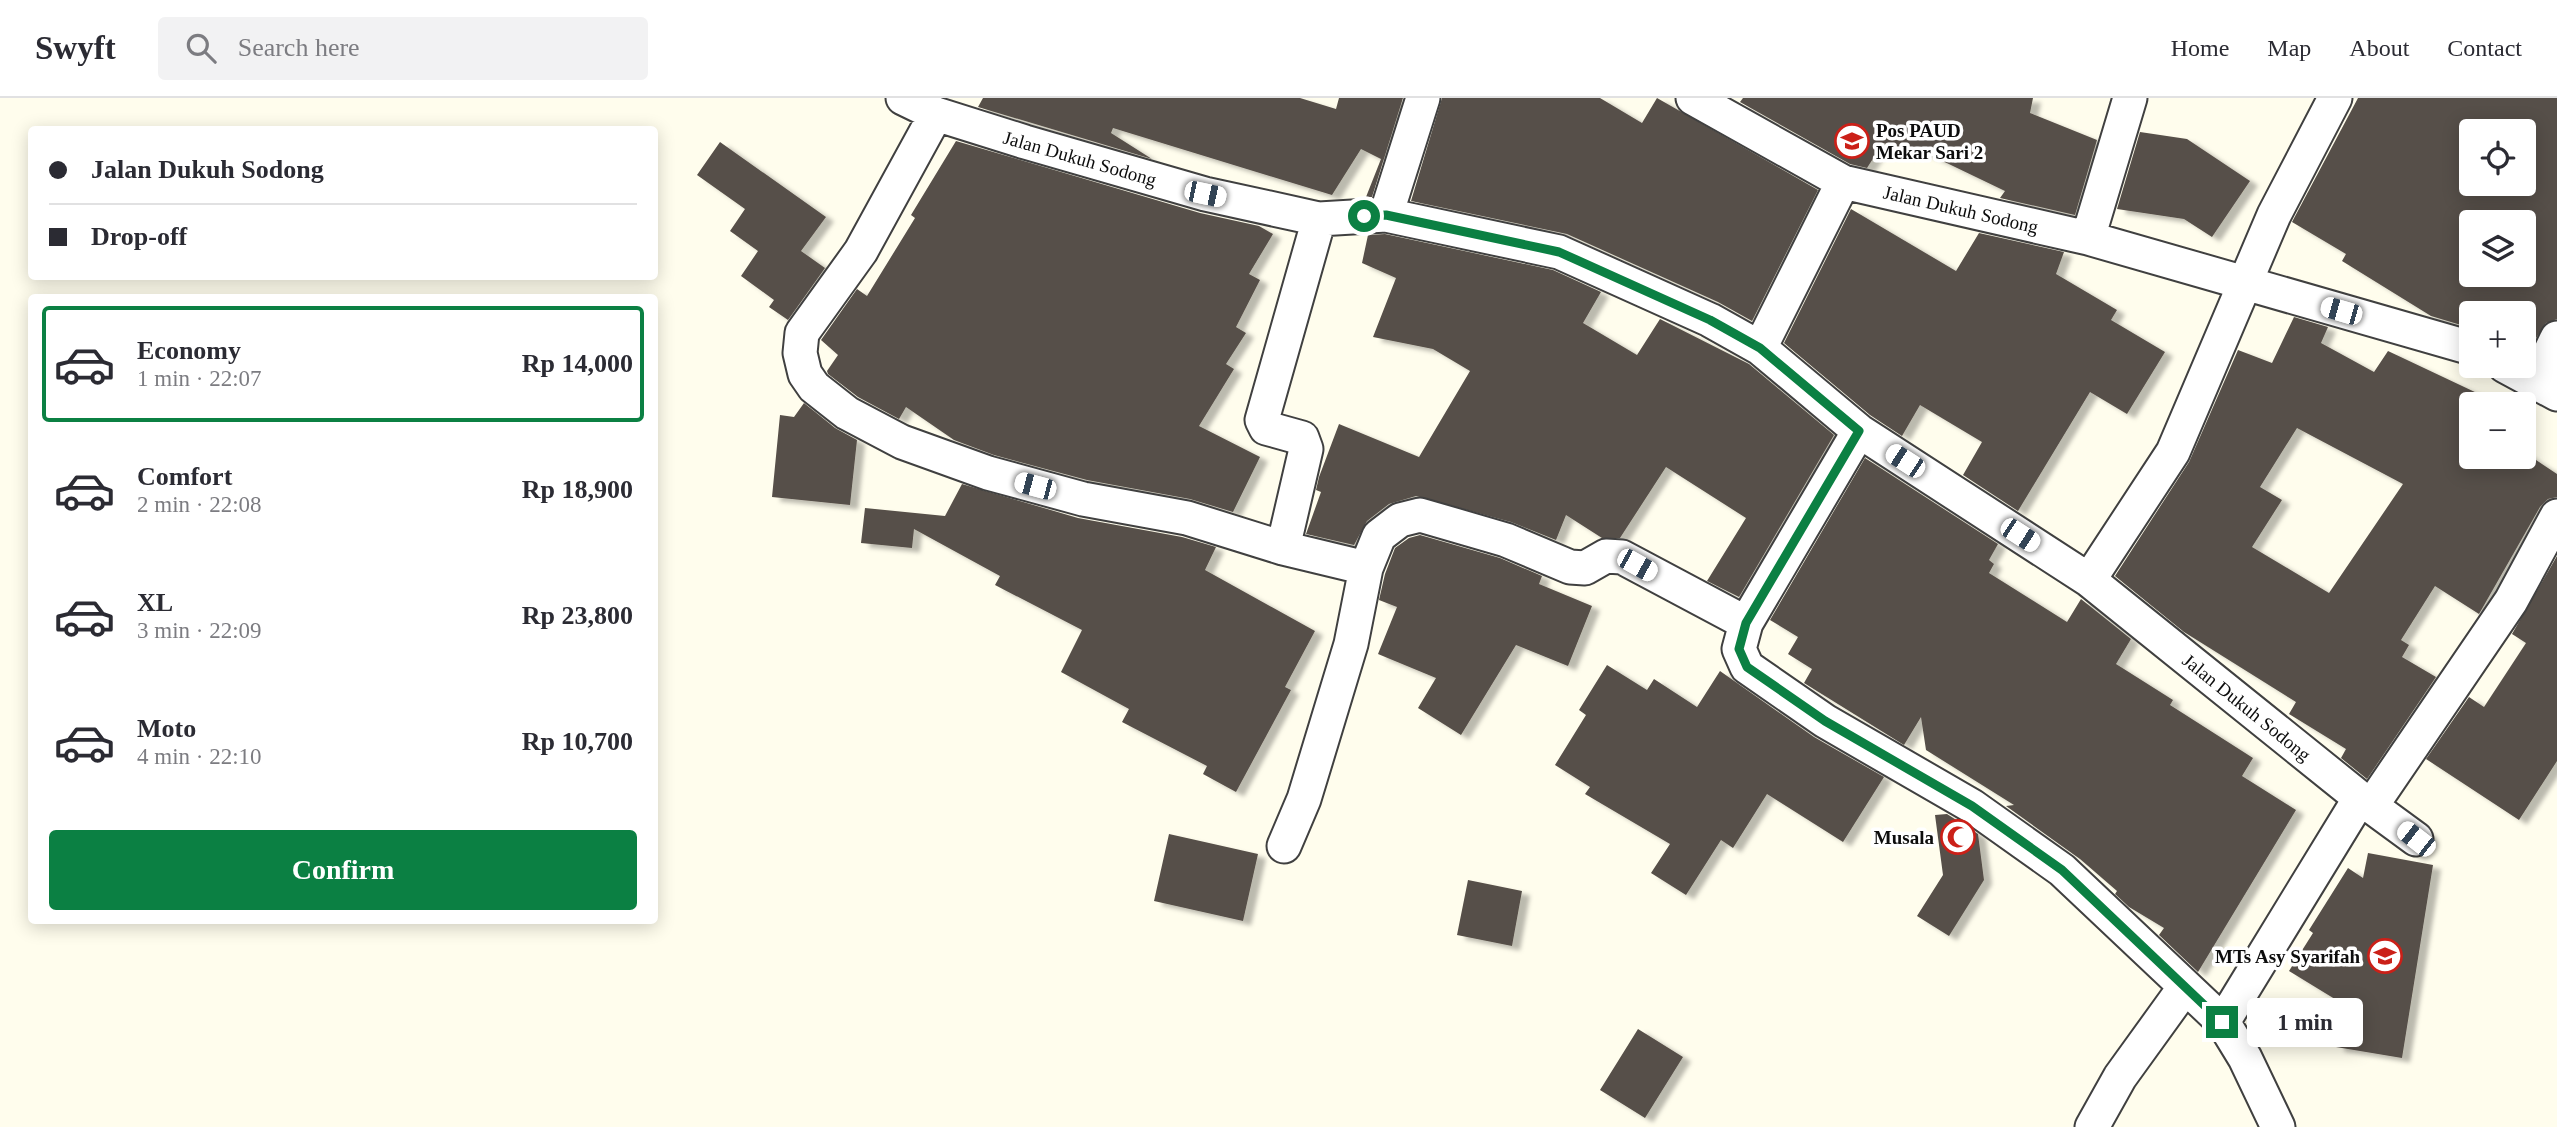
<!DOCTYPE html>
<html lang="en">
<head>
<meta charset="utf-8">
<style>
	body { margin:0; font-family:"Times New Roman",serif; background:#f2f2f3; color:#2b2b33; height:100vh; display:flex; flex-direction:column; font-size:26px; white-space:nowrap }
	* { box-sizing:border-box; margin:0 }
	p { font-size:23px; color:#7c7c81 }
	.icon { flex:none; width:38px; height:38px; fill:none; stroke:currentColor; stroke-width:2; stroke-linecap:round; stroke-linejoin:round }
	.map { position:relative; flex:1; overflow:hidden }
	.panel { position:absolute; left:28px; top:196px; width:630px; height:630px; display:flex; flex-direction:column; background:#fff; border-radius:7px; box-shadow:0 4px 18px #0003 }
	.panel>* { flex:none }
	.hud { position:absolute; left:28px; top:28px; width:630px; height:154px; border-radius:7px; box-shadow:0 4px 18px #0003; display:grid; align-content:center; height:154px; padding:0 21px; background:#fff }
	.buttons { position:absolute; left:2459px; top:21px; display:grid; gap:14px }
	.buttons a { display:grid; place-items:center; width:77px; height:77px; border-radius:7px; background:#fff; box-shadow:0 4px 18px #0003; font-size:35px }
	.end { position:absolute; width:32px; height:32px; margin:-16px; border:9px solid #0b8043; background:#fff; box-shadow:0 0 0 4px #fff }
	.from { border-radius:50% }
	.bubble { position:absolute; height:49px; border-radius:7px; background:#fff; box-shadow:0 4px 18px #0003; font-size:23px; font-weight:700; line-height:49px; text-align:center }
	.car { position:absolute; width:21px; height:42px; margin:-21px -10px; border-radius:9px; box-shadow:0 0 5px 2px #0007; background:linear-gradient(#fff 24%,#345 0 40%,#fff 0 76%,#345 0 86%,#fff 0) }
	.hud b { display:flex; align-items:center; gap:24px; height:66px; font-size:26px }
	.hud b+b { border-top:2px solid #e1e1e2 }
	.hud i { width:18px; height:18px; background:#2b2b33 }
	ul { padding:12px 0 0; list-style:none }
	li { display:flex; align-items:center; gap:21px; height:116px; margin:0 14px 10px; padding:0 7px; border:4px solid transparent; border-radius:7px }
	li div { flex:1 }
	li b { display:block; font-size:26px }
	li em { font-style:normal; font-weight:700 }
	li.selected { border-color:#0b8043 }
	li>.icon { width:63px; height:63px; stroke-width:1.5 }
	.cta { display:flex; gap:14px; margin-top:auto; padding:14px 21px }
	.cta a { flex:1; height:80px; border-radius:7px; background:#0b8043; color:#fff; font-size:28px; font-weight:700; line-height:80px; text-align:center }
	header { display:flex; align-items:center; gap:42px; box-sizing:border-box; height:98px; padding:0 35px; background:#fff; border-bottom:2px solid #e1e1e2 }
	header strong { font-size:33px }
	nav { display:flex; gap:38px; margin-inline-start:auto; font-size:24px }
	.search { width:490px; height:63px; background:#f2f2f3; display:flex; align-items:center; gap:18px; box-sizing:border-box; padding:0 24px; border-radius:7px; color:#7c7c81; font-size:26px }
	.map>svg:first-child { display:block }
	.building { fill:#574f48; fill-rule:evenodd; filter:url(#shadow) }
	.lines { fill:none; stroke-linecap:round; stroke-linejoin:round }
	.minor-casing { stroke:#404040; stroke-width:37 }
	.minor { stroke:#fff; stroke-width:33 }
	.route { stroke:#0b8043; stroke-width:9 }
	.labels { text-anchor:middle; stroke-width:7; stroke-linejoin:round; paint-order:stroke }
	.poi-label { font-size:19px; font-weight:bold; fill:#0d0d0d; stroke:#fff; text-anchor:end }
	.street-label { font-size:19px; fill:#0d0d0d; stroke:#fff }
</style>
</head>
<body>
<header>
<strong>Swyft</strong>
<div class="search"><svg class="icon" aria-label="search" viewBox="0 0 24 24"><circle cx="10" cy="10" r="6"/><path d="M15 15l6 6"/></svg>Search here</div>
<nav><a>Home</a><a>Map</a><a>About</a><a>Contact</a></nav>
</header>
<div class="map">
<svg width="2557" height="1029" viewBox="0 0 2557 1029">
	<defs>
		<filter id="shadow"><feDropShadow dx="8" dy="4.5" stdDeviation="2" flood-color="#0004"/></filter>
	</defs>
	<rect width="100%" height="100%" fill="#fffded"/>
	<!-- building -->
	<path class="building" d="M983,0h317l36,11 3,-11h64l-31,99h-6l15,-38 -20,-10 -29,46 -219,-67 -2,5 41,26 -174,-52z
		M1442,0h158l42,25 15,-25 161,92 -66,131 -34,-19 -151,-68 -156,-33z
		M1743,0h290l-3,15 67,27 -22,75 -75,-17 5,-7 -77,-37 -45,-11 -16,25 -17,-4 -110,-62z
		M2358,0h199v221l-11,4 -21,32 -1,-42h-53v15l-40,-12 -89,-55 4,-7 -54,-32zM2471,33h53v53h-53zM2471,124h53v53h-53z
		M2140,34l47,7 63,42 -38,56 -28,-18 -67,-10z
		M956,43l244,72 59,13 14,8 -24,40 11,6 -24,47 10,6 -20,31 8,5 -35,57 61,31 -27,55 -43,-13 -103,-19 -93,-25 -40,-15 -48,-33 -7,12 -41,-22 -30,-23 -1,-3 11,-16 -17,-15 36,-51 10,7 48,-78 -4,-3z
		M720,44l106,75 -25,34 24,17 -37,52 -19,-13 5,-7 -33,-24 17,-25 -28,-20 15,-22 -48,-34z
		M1851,111l105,62 23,-38 85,19 -8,22 61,36 -6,10 54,32 -38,62 -37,-22 -72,119 -55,-36 19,-33 -62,-37 -18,31 -32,-21 -86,-72z
		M1385,136l168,36 48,22 -18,31 54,32 23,-36 89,45 85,71 -95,162 -32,-16 39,-63 -80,-51 -46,71h-18l-36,-23 -10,25 -45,-18 -95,-26 -27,8 -22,17 -13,24 -48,-11 15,-42 -5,-2 3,-13 20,-53 80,33 51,-86 -37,-22 -60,-12 23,-59 -34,-15 6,-28z
		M2294,219l34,10 -7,16 53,29 14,-21 108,51 -25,2v53h53v-5l33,22v23l-9,2 -8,8 -61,107 -44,-28 -34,54 8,5 -7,12 34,20 -69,102 -26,-21 5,-9 -57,-35 7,-12 -112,-70 -69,-56 74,-114 49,-112 34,13zM2297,330l106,56 -74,109 -77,-46 30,-47 -22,-13z
		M804,305l31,25 22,12 -7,65 -78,-8 8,-82 14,2z
		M1865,360l133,86 -9,16 5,4 -5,9 78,49 14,-23 50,40 -15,25 57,36 -3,5 83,53 -11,18 54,34 -98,162 -39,-37 5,-7 -35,-21 -14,-13 2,-3 -37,-32 -74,-53 8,-1 -88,-55 -5,-33 -17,28 -100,-62 8,-14 -24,-15 10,-17 -28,-17z
		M962,386l116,34 104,19 34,10 -11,23 110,61 -30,56 6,3 -55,102 -33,-18 4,-8 -85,-44 7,-13 -68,-37 21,-42 -87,-45 5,-9 -86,-47 -2,19 -51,-5 4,-35 80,8z
		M1420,437l80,23 42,18 -3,8 53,22 -24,60 -52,-21 -55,90 -43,-27 18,-30 -58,-24 19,-47 -18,-7 6,-26 10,-26 14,-10z
		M2557,458v205l-38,59 -93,-61 43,-62 15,10 42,-64 -14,-9z
		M1607,567l40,25 7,-11 43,28 23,-36 94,66 70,40 -41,65 -76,-48 -34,54 -12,-8 -35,55 -35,-22 19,-29 -85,-50 5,-7 -35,-22 31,-50 -7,-5z
		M1947,716l31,20 6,46 -35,56 -32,-20 26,-41 -8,-60z
		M1169,736l89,20 -15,67 -89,-20z
		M2368,755l65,12 -31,193 -66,-11 7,-43 -54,-33 24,-38 -4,-3 39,-62 15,10z
		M1468,782l54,11 -10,55 -55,-11z
		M1638,931l45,28 -38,61 -45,-28z"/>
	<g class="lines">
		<!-- minor casing -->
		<g class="minor-casing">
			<path id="minor" d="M903,0l33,16 89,28 180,52 114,25 67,-4 173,37 151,68 50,28 99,83 230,149 271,218 56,41
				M1693,0l150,84 245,56 383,110
				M936,16l-75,137 -59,82 -2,20 5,21 9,13 33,26 55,29 86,31 95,26 104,19 96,30 83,20
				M1386,117l37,-117
				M2088,140l42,-140
				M1760,250l83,-166
				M2505,268l52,28
				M2536,284l21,-44
				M1859,333l-113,192 -7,26 8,18 78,54 147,85 90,64 161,152 22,36 33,69
				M1283,450l23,-99 -4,-11 -36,-10 -4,-8 57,-201
				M2089,482l84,-128 101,-237 61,-117
				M2372,707l139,-204 46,-85
				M1284,748l20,-47 47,-155 15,-76 13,-32 21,-16 20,-5 86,25 64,27 15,1 21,-12 16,1 124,66
				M2223,924l137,-224
				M2092,1029l28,-50 65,-90"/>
		</g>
		<!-- minor -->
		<use href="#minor" class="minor"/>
	</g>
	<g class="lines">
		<!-- route -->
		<path class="route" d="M1364,118l22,-1 173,37 151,68 50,28 99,83 -113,192 -7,26 8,18 78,54 147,85 90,64 160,152"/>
	</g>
	<!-- icons -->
	<defs>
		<g id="school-ring" transform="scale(1.75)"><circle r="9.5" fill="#fff" stroke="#cb2018" stroke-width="1.5"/><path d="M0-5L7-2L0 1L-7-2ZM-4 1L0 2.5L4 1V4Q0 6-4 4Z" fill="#cb2018"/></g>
		<g id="mosque-ring" transform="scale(1.75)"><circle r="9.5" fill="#fff" stroke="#cb2018" stroke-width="1.5"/><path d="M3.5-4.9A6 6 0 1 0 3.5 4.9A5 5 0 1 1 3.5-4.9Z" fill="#cb2018"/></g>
	</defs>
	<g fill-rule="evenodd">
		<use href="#school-ring" x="1852" y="43"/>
		<use href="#mosque-ring" x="1958" y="739"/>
		<use href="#school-ring" x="2385" y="858"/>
	</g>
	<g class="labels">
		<!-- poi labels -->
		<g class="poi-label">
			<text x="1876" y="39" text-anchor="start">Pos PAUD<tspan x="1876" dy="22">Mekar Sari 2</tspan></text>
			<text x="1934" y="746">Musala</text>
			<text x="2360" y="865">MTs Asy Syarifah</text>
		</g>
		<!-- street labels -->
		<g class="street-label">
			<text transform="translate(1080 60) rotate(16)" y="7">Jalan Dukuh Sodong</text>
			<text transform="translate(1961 111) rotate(13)" y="7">Jalan Dukuh Sodong</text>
			<text transform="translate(2247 609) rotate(39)" y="7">Jalan Dukuh Sodong</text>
		</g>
	</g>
</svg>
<div class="buttons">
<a><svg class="icon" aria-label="locate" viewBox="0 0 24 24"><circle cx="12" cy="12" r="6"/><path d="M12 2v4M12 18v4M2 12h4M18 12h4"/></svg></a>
<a><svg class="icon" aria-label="layers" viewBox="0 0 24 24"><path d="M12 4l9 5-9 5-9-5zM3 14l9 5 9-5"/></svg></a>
<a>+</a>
<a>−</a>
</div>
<i class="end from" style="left:1364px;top:118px"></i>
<i class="end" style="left:2222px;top:924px"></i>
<div class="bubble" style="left:2247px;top:900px;width:116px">1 min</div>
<i class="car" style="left:1205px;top:96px;rotate:102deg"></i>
<i class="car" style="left:2341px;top:213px;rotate:286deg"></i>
<i class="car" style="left:1905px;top:363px;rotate:303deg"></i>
<i class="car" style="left:1035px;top:388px;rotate:285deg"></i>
<i class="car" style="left:2020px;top:437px;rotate:123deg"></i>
<i class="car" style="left:1637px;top:467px;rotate:119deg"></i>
<i class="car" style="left:2416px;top:741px;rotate:308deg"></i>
<div class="hud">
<b><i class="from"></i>Jalan Dukuh Sodong</b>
<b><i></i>Drop-off</b>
</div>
<section class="panel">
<ul>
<li class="selected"><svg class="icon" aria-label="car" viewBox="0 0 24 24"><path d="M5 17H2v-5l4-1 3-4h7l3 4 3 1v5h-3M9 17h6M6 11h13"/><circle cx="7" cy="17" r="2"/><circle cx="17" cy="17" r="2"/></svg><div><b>Economy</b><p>1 min · 22:07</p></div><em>Rp 14,000</em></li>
<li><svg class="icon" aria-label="car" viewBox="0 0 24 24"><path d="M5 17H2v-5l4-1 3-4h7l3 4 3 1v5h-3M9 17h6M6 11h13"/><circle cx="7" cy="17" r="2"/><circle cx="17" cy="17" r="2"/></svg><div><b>Comfort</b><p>2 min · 22:08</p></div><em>Rp 18,900</em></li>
<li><svg class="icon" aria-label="car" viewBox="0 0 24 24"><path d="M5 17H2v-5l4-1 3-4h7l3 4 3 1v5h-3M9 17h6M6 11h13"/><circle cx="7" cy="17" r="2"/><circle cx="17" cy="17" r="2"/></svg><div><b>XL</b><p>3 min · 22:09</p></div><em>Rp 23,800</em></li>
<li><svg class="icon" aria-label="car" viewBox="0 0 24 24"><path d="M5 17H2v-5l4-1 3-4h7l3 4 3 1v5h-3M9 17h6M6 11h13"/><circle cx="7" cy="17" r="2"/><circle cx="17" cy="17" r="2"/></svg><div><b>Moto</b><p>4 min · 22:10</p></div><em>Rp 10,700</em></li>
</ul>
<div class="cta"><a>Confirm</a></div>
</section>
</div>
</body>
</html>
